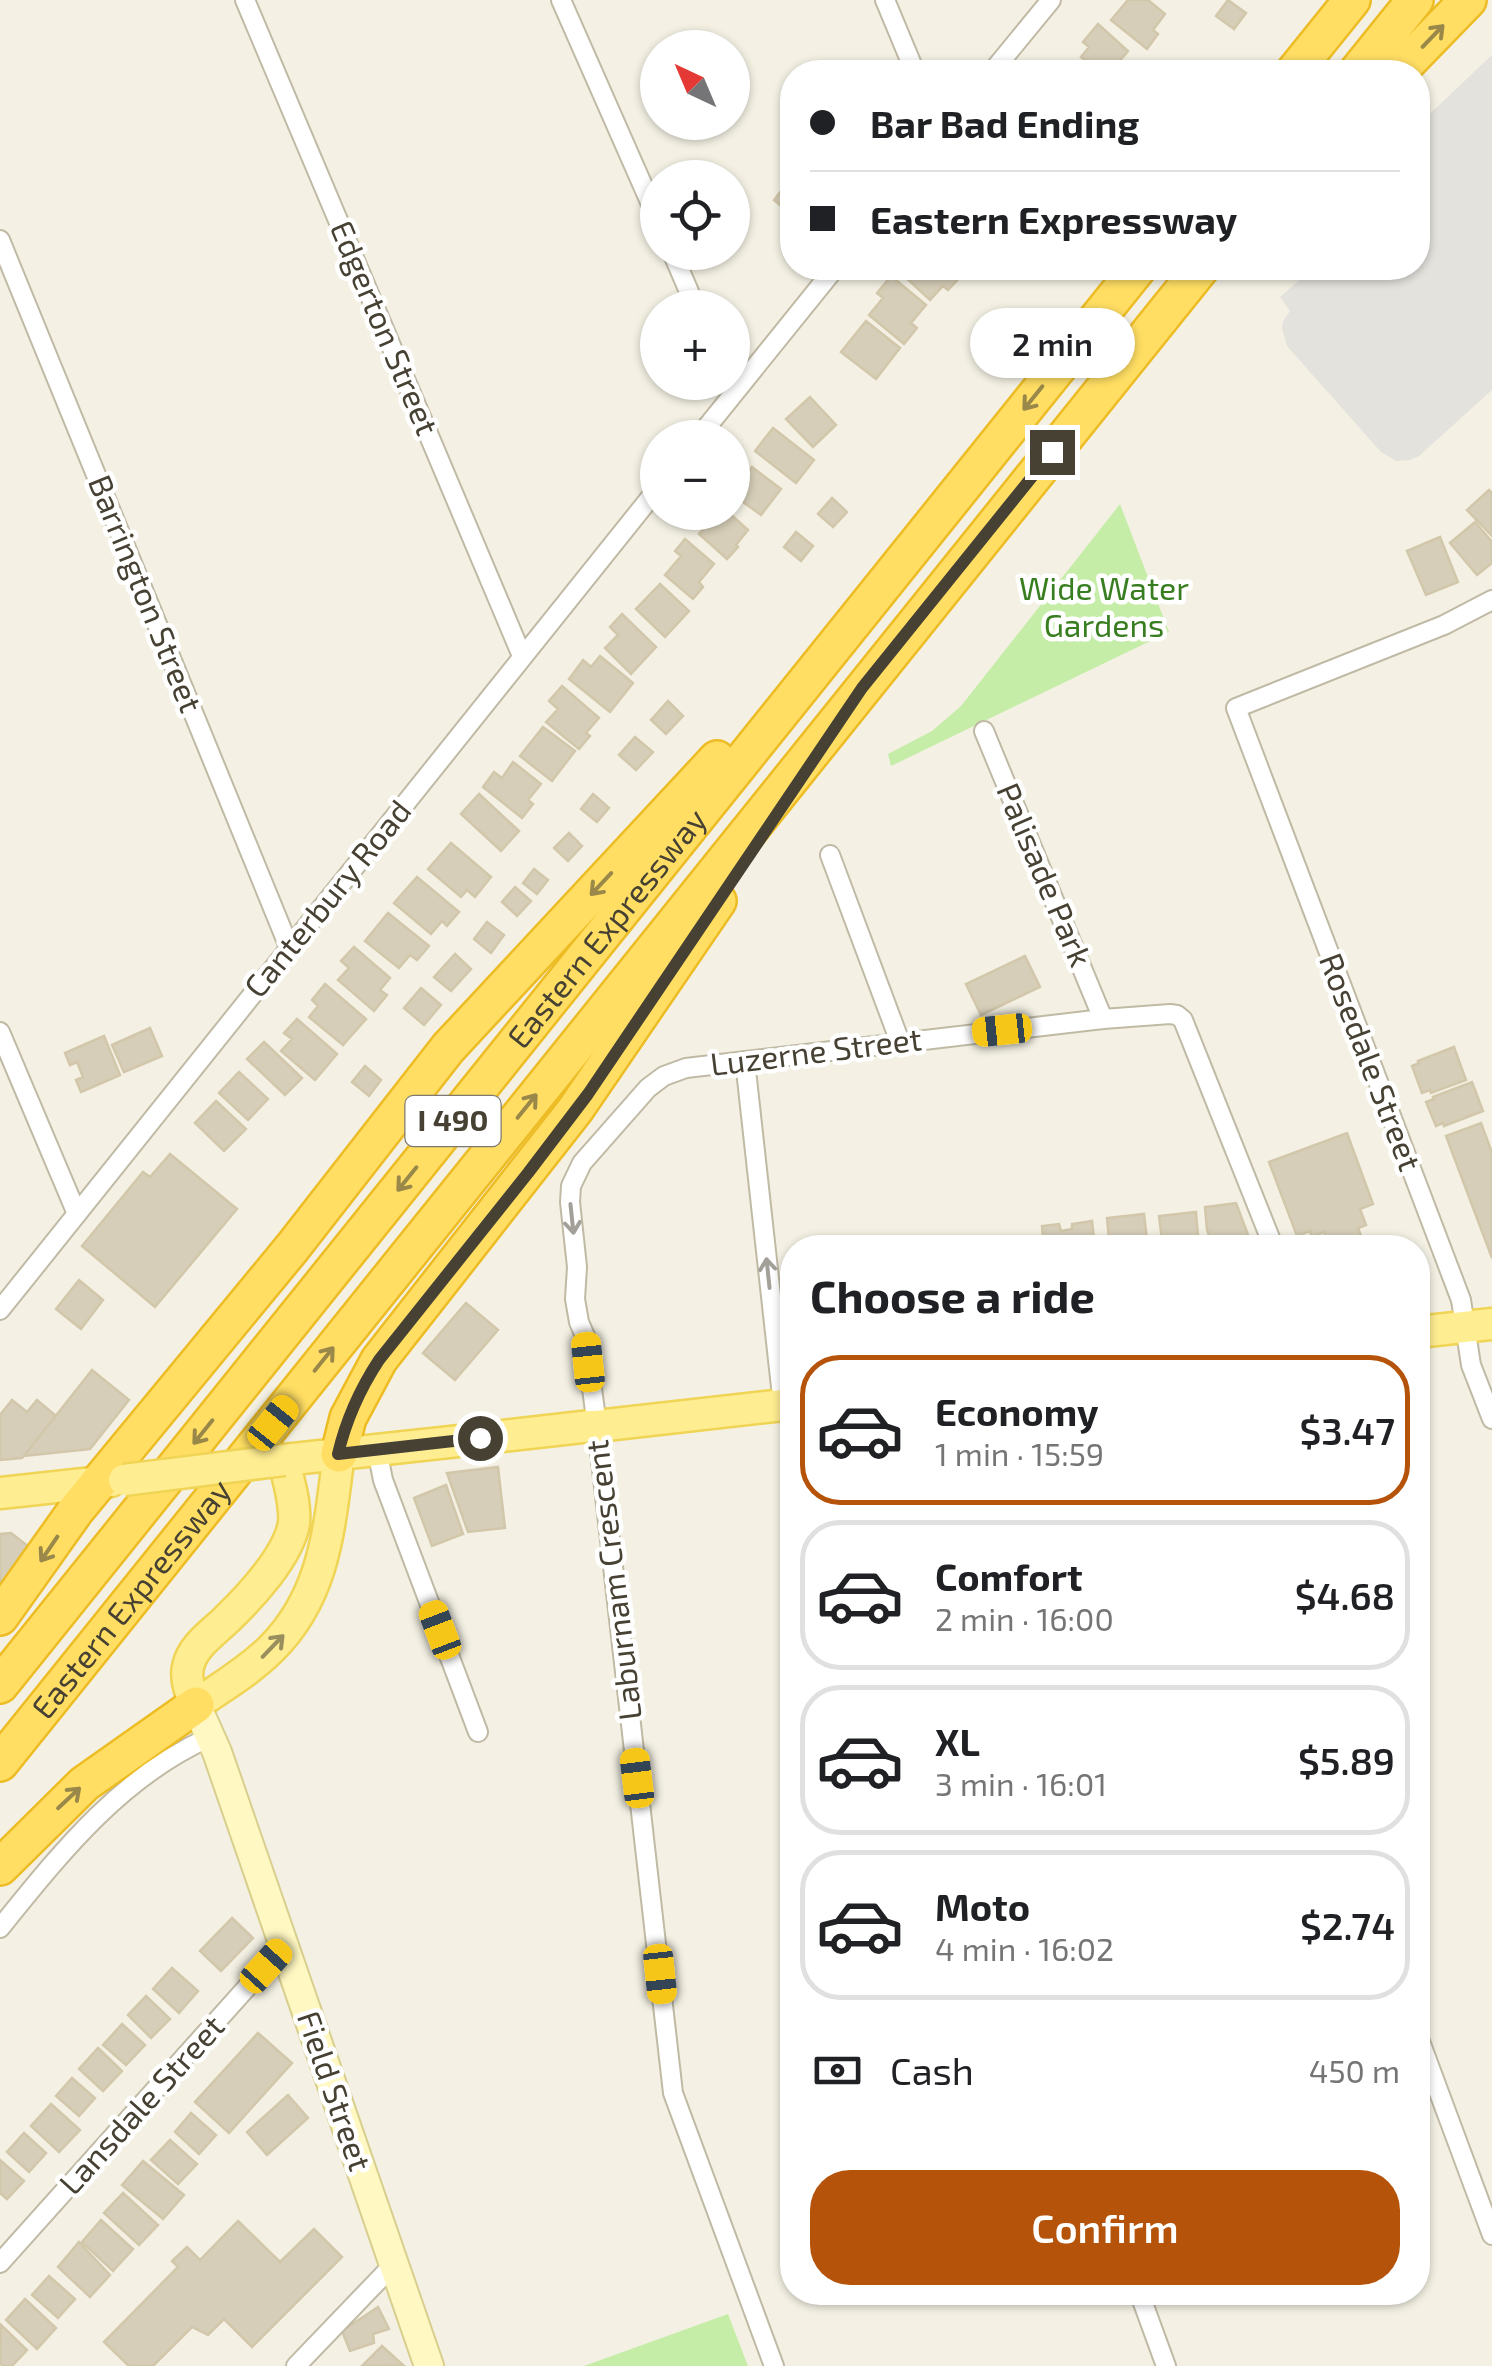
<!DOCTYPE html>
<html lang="en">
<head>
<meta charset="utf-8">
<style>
	body { margin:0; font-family:"Exo 2",sans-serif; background:#f2f2f2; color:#202124; height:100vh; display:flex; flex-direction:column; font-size:38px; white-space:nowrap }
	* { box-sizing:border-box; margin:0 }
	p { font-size:32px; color:#757577 }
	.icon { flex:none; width:55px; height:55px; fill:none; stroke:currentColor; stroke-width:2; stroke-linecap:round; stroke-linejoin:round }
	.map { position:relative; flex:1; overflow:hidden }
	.details { position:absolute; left:780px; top:1235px; width:650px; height:1070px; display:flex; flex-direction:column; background:#fff; border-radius:40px; box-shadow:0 2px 8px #0004 }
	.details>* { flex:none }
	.top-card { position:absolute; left:780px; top:60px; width:650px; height:220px; border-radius:40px; box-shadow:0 2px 8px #0004; display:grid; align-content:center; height:220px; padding:0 30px; background:#fff }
	.needle { width:65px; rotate:316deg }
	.tools { position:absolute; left:640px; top:30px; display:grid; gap:20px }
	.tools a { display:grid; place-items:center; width:110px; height:110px; border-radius:50%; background:#fff; box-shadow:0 2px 8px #0004; font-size:50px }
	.end { position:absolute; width:45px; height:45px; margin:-22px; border:12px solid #464133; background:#fff; box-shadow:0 0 0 5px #fff }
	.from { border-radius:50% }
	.bubble { position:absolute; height:70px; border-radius:35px; background:#fff; box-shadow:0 2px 8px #0004; font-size:32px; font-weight:600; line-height:70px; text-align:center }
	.car { position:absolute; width:30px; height:60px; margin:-30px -15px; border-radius:12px; box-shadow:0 0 8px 2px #0007; background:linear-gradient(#f5c518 24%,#345 0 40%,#f5c518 0 76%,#345 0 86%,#f5c518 0) }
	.top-card b { display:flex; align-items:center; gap:35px; height:95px; font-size:38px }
	.top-card b+b { border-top:2px solid #e0e0e0 }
	.top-card i { width:25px; height:25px; background:#202124 }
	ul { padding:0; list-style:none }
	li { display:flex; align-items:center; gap:30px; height:150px; margin:0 20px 15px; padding:0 10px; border:5px solid #e0e0e0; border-radius:40px }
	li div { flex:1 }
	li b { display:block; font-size:38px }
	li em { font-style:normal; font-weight:600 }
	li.current { border-color:#b45309 }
	li>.icon { width:90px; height:90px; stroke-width:1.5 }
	h2 { padding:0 30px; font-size:45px; line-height:120px }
	.pay { display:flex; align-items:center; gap:25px; height:110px; padding:0 30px; font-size:38px }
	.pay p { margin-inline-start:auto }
	.button { display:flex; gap:20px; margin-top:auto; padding:20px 30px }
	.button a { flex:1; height:115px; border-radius:40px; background:#b45309; color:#fff; font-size:40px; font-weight:600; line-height:115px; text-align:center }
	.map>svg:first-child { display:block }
	.green { fill:#c5eda8 }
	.parking { fill:#e4e2dd }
	.building { fill:#d6ceb8; stroke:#d2c7aa; stroke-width:2.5 }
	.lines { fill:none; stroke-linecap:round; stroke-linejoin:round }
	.street-casing { stroke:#c0baa5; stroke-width:22 }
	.secondary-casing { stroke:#d8ce8e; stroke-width:32 }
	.primary-casing { stroke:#f0d455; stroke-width:35 }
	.highway-casing { stroke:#edbc24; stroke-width:40 }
	.street { stroke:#fff; stroke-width:18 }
	.secondary { stroke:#fff8c2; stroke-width:28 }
	.primary { stroke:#ffed91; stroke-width:30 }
	.highway { stroke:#ffde63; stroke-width:35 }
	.primary-bridge-casing { stroke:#f0d455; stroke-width:35; stroke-linecap:butt }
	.primary-bridge { stroke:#ffed91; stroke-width:30 }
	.oneway { stroke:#998849 }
	.oneway2 { stroke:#a2a099 }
	.oneway3 { stroke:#998e5d }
	.route { stroke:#464133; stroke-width:12 }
	.labels { text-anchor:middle; stroke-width:9; stroke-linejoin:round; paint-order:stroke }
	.shield { fill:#fff; stroke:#7e7a70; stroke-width:2.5 }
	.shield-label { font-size:30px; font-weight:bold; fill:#464133 }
	.street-label { font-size:32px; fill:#464133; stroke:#fff }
	.park-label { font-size:32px; fill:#387e20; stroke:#fff }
</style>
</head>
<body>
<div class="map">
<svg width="1492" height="2366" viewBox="0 0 1492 2366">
	<rect width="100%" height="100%" fill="#f4f1e4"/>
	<!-- green -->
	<path class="green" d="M1120,504l49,128 -278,134 -3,-12 44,-23 29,-25z
		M728,2314l20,52h-164z"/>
	<!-- parking -->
	<path class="parking" d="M1492,55v335l-73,66 -9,4 -14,1 -15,-9 -94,-106 -5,-18 1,-7 7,-10 -10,-14 33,-29h105v-72l10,-12 -10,-12v-47z"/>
	<!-- building -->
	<path class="building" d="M1128,0h20l17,14 -12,16 5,4 -11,15 -36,-29z
		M1228,0l18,13 -12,16 -18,-13z
		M1098,24l30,27 -18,21h-10l-19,-15 8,-10 -6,-5z
		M792,177v38l-18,-15z
		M909,268h41l10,9 -12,13 -5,-4 -13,14 -28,-26z
		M891,276l35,29 -15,18 6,5 -13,16 -35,-29 14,-17 -6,-5z
		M866,321l34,27 -24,31 -35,-27z
		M810,397l26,28 -23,22 -27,-28z
		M773,428l41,32 -18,23 -41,-32z
		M752,467l29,22 -20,26 -29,-21z
		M1489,490l3,3v43l-25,-26z
		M832,498l15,14 -14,15 -15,-13z
		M718,512h10l20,18 -12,15 2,2 -11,12 -28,-25z
		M1475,522l17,20v21l-15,12 -27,-32z
		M796,532l17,14 -12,15 -17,-14z
		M1440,537l18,45 -32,13 -19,-44z
		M685,539l29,25 -15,18 4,5 -10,12 -28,-24 16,-19 -6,-5z
		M660,584l29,27 -24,26 -29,-28z
		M622,614l34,33 -25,27 -26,-26 13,-13 -8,-8z
		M600,656l33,27 -23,29 -41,-33 14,-19 8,7z
		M562,686l37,32 -13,15 4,3 -11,13 -33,-27 12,-13 -9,-8z
		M668,701l15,15 -17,18 -15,-14z
		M543,727l32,24 -23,30 -32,-25z
		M635,737l18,15 -17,18 -17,-15z
		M513,762l28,22 -13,16 5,4 -11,14 -39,-31 11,-15 8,6z
		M479,794l40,37 -18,20 -40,-37z
		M593,794l16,14 -12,14 -16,-13z
		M569,833l13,13 -14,15 -14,-13z
		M451,843l40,34 -16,20 -8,-7 -6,7 -33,-28z
		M534,869l14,11 -11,14 -14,-11z
		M417,877l42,35 -12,14 -5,-5 -11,13 -37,-31z
		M515,887l16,14 -14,15 -15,-14z
		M388,913l41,33 -12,14 -7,-5 -11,13 -34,-27z
		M487,922l17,13 -13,18 -17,-14z
		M354,947l36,31 -10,12 7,5 -13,16 -36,-31 11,-12 -8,-7z
		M455,954l16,15 -20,22 -17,-14z
		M1025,956l15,31 -59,28 -15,-31z
		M325,984l41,35 -23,26 -34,-28 9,-11 -6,-6z
		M421,988l20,17 -17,20 -20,-17z
		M297,1019l40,35 -22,26 -34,-29 11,-12 -8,-6z
		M150,1028l12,28 -38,16 -12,-27z
		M104,1036l16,39 -39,17 -5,-12 7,-3 -6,-15 -7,3 -5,-12z
		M264,1042l38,36 -17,17 -38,-36z
		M1454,1047l12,33 -35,13 -1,-3 -8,3 -10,-27 7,-3 -1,-2z
		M365,1066l16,14 -12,16 -17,-14z
		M239,1072l29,27 -20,21 -29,-27z
		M1472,1082l11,29 -39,15 -1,-3 -7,3 -10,-24 8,-3 -1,-2z
		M216,1101l30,28 -22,22 -29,-28z
		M1481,1123l11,30v105l-46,-122z
		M1347,1133l26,71 -13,5 6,16 -8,3 5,13 -17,7h-8l-1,-3 -7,3 -6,-16 -12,5 -2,-6 -13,5 -28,-74z
		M170,1154l67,55 -82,98 -73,-61 61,-74 7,5z
		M1236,1203l17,45h-39l-7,-18 -2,-23z
		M1196,1212l3,36h-36l-4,-32z
		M1144,1214l4,34h-38l-3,-30z
		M1092,1221l3,27h-51l-2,-22 17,-2 2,7 11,-2v-5z
		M79,1280l24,20 -22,29 -25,-20z
		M466,1303l32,27 -43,50 -32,-27z
		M92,1370l37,30 -39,49 -66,7z
		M12,1400l15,12 10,-12 19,16 -34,42 -22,2v-45z
		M498,1467l7,61 -37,4 -21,-59z
		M446,1485l17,49 -31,12 -18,-48z
		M11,1533l18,14 -29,37v-50z
		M232,1918l21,20 -32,33 -21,-20z
		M172,1968l26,23 -19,22 -26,-24z
		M146,1996l24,23 -19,19 -23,-23z
		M122,2024l23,21 -19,20 -23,-20z
		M258,2033l34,30 -63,70 -34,-31z
		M98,2048l24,23 -19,20 -24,-22z
		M72,2078l23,20 -16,18 -23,-20z
		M288,2095l20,23 -41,37 -20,-23z
		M51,2104l29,26 -21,22 -28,-26z
		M191,2113l25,22 -17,19 -24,-22z
		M24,2133l22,20 -17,19 -22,-20z
		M170,2140l27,24 -19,20 -27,-24z
		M0,2160l24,21 -17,18 -7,-6z
		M143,2161l41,34 -21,24 -41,-34z
		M123,2193l35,32 -19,20 -35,-32z
		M101,2220l32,29 -20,22 -31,-29z
		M238,2221l42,41 34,-33 28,28 -90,90 -28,-28 -16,16 -16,-8 -39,39h-24l-25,-24 74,-75 -6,-6 15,-14 13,13z
		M79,2242l31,33 -20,22 -32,-30z
		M49,2276l26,23 -17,19 -26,-23z
		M25,2299l31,29 -19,21 -31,-29z
		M378,2307l11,22 -16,5 1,9 -24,8 -8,-20z
		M1,2325l26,25 -15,16h-9l-3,-3z
		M382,2346l21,19 -41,1z"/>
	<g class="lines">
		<!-- street casing -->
		<g class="street-casing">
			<path id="street" d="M245,0l277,656
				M561,0l97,220
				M885,0l30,72
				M992,72l59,-72
				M0,240l289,707
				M672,252l24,56
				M698,438l137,-170
				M1492,600l-48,25 -208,83 225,592 10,65 21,54
				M984,731l119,288
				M830,855l70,187
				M0,1032l77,182
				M745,1061l38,344
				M0,1310l658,-822
				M377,1450l6,30 95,252
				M0,1928c60,-74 120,-151 210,-191
				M1418,2036l74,199
				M0,2263l284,-317
				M1139,2292l27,74
				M296,2366l98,-102
				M774,2366l-101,-273 -76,-667 -12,-90 -6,-14 -4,-23 2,-32 -7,-65 1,-16 11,-23 66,-75 16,-12 22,-8 417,-49 67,-5 7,1 6,5 91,228"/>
		</g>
		<!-- secondary casing -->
		<g class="secondary-casing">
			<path id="secondary" d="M196,1705l21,47 212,614"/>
		</g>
		<!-- primary casing -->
		<g class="primary-casing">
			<path id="primary" d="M1418,1332l74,-8
				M339,1454c-10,73 -13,140 -68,195 -22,22 -50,38 -75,56 -6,-12 -11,-25 -8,-38 4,-21 25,-34 39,-48 23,-22 62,-64 67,-96 2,-20 -6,-43 -10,-63 102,-11 205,-22 307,-34h6l195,-22
				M0,1493l111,-12"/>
		</g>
		<!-- highway casing -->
		<g class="highway-casing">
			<g id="highway">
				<path d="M1294,72l58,-72"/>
				<path d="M1357,72l58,-72"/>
				<path d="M1398,72l70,-72"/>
				<path d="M339,1454l9,-36 31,-58 196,-250 143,-209"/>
				<path d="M0,1617l76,-107 216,-262 156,-200 269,-289"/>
				<path id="s1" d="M0,1685l1138,-1417"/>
				<path id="s2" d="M0,1763l1201,-1495"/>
				<path d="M0,1867l84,-83 112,-79"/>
			</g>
		</g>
		<!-- street -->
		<use href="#street" class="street"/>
		<!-- secondary -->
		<use href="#secondary" class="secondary"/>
		<!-- primary -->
		<use href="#primary" class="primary"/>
		<!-- highway -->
		<use href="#highway" class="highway"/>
		<!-- primary-bridge casing -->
		<g class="primary-bridge-casing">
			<path id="primary-bridge" d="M124,1480l160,-20"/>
		</g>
		<!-- primary-bridge -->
		<use href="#primary-bridge" class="primary-bridge"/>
	</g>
	<!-- one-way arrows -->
	<defs><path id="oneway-shaft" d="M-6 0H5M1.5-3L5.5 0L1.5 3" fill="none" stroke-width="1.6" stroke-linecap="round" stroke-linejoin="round" transform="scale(2.5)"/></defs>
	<g class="oneway">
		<use href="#oneway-shaft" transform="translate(1433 36) rotate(-46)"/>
		<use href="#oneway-shaft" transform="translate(1033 398) rotate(129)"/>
		<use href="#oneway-shaft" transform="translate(601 884) rotate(133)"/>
		<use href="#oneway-shaft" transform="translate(527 1106) rotate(-51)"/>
		<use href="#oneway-shaft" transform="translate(407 1179) rotate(129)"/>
		<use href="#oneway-shaft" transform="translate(324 1359) rotate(-51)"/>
		<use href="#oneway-shaft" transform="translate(203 1432) rotate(129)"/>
		<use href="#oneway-shaft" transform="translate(49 1549) rotate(124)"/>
		<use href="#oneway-shaft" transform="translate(69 1798) rotate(-43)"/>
	</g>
	<g class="oneway2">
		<use href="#oneway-shaft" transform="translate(572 1219) rotate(84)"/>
		<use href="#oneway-shaft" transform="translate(768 1273) rotate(-96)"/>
	</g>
	<use class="oneway3" href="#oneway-shaft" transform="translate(273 1646) rotate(-46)"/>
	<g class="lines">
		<!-- route -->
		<path class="route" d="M480,1438l-142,16c8,-34 22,-65 41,-94l149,-187 60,-79 274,-406 190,-236"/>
	</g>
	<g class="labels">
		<!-- shield labels -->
		<rect class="shield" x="405.5" y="1096" width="95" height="50" rx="8"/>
		<g class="shield-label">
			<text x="453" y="1131">I 490</text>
		</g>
		<!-- street labels -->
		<g class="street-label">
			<text transform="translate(384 328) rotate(67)" y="11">Edgerton Street</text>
			<text transform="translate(145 594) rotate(68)" y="11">Barrington Street</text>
			<text transform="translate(1044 875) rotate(67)" y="11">Palisade Park</text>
			<text transform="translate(328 899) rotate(-51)" y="11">Canterbury Road</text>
			<text dy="11" stroke="none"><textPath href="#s1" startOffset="970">Eastern Expressway</textPath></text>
			<text transform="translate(816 1052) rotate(-7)" y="11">Luzerne Street</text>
			<text transform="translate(1370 1062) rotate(69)" y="11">Rosedale Street</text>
			<text transform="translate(614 1580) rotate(-97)" y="11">Laburnam Crescent</text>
			<text dy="11" stroke="none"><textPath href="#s2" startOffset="210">Eastern Expressway</textPath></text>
			<text transform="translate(334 2091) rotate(71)" y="11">Field Street</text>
			<text transform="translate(142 2105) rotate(-48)" y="11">Lansdale Street</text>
		</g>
		<!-- park labels -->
		<g class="park-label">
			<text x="1104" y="600">Wide Water<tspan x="1104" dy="37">Gardens</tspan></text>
		</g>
	</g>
</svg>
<div class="tools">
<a><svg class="needle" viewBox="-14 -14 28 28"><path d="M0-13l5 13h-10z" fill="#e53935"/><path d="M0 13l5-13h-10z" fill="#757577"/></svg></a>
<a><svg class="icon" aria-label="locate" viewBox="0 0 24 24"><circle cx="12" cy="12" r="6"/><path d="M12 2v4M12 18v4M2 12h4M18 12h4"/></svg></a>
<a>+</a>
<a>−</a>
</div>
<i class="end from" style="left:480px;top:1438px"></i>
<i class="end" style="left:1052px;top:452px"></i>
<div class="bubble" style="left:970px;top:308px;width:165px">2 min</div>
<i class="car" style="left:1002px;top:1030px;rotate:264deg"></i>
<i class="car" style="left:588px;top:1362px;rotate:354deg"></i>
<i class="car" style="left:273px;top:1423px;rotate:39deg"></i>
<i class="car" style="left:440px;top:1630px;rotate:339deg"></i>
<i class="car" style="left:637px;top:1778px;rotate:353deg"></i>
<i class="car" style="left:266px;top:1966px;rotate:42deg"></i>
<i class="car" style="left:660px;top:1974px;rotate:174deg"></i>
<div class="top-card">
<b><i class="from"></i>Bar Bad Ending</b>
<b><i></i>Eastern Expressway</b>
</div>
<section class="details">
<h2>Choose a ride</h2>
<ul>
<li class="current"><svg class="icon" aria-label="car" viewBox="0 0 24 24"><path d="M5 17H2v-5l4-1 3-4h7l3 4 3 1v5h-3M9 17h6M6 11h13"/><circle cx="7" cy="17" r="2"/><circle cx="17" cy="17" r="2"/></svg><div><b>Economy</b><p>1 min · 15:59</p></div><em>$3.47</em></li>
<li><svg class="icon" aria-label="car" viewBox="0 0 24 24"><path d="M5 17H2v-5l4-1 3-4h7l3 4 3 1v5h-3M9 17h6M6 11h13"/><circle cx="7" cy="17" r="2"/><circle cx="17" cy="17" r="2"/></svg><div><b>Comfort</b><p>2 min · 16:00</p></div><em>$4.68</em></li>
<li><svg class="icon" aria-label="car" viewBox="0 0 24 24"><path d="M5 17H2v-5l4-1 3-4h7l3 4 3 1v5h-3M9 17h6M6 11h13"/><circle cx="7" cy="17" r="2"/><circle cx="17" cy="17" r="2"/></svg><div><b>XL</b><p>3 min · 16:01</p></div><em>$5.89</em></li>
<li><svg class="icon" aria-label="car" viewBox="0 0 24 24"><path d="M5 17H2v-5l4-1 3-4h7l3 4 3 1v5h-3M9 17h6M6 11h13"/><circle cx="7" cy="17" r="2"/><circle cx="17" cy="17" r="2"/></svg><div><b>Moto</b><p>4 min · 16:02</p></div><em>$2.74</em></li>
</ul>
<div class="pay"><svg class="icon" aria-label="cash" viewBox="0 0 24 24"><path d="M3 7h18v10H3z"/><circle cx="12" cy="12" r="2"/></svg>Cash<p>450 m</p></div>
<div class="button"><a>Confirm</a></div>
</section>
</div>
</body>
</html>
